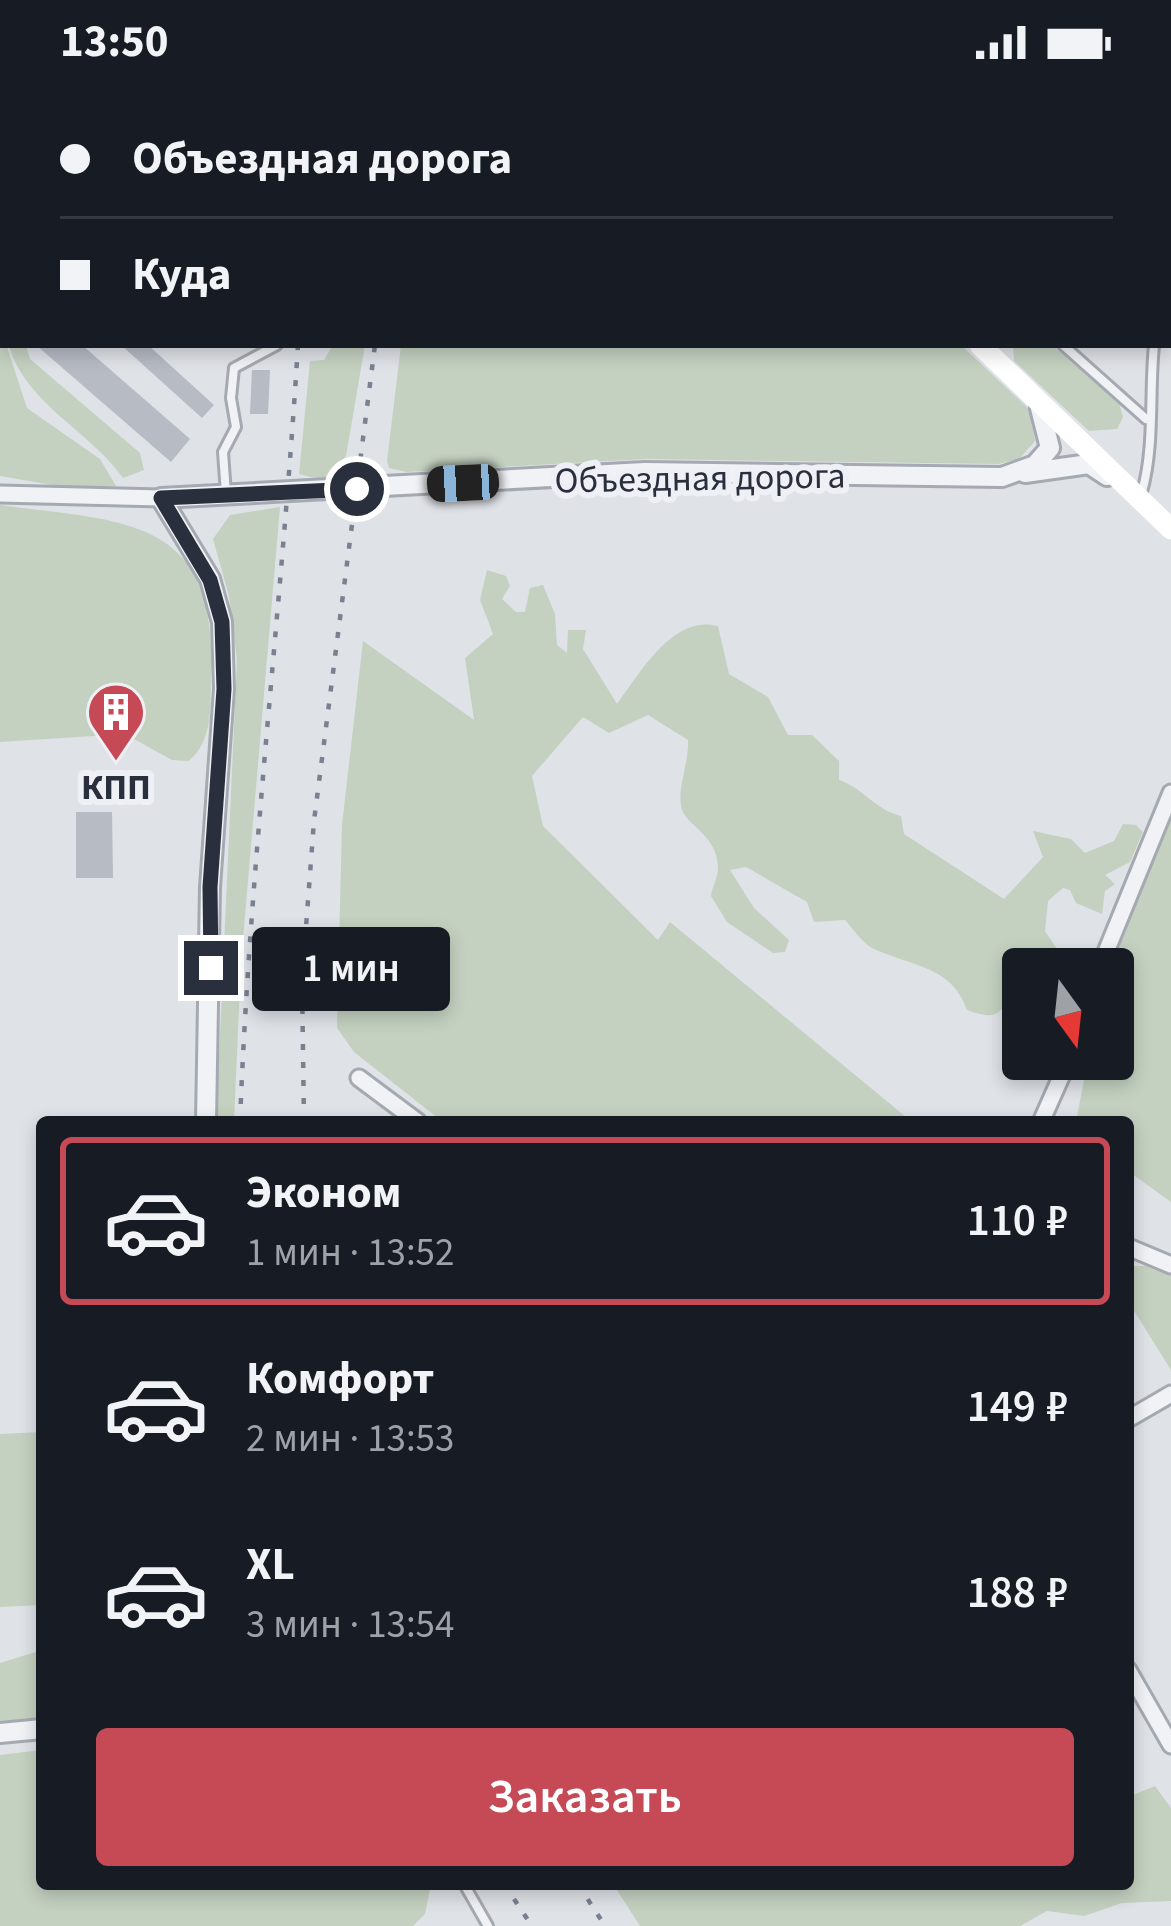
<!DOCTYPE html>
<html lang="ru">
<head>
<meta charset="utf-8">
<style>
	body { margin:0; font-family:"Source Sans 3",sans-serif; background:#242831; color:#f1f3f6; height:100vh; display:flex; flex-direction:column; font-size:45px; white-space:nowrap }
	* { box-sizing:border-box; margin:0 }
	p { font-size:39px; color:#9ea1a6 }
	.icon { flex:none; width:66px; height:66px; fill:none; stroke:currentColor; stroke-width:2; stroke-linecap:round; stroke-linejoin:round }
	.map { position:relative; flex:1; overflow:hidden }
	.drawer { position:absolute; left:36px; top:1032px; width:1098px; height:774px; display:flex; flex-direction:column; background:#171b24; border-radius:12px; box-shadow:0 6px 18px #0003 }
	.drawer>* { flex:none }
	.hud { position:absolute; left:0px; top:0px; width:1173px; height:264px; box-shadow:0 6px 18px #0003; display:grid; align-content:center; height:264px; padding:0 60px; background:#171b24 }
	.needle { width:78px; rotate:165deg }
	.tools { position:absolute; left:1002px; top:864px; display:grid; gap:24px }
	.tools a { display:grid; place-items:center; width:132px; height:132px; border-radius:12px; background:#171b24; box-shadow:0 6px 18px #0003; font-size:60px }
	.end { position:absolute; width:54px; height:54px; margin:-27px; border:15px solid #292f3d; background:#fff; box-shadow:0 0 0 6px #fff }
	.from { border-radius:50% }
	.bubble { position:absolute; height:84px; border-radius:12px; background:#171b24; box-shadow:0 6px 18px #0003; font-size:39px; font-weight:600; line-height:84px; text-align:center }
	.car { position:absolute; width:36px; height:72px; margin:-36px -18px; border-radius:15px; box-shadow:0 0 9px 3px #0007; background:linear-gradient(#222 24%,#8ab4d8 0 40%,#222 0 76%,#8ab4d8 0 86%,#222 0) }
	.hud b { display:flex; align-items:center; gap:42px; height:114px; font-size:45px }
	.hud b+b { border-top:3px solid #363941 }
	.hud i { width:30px; height:30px; background:#f1f3f6 }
	ul { padding:21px 0 0; list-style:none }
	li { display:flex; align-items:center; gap:36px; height:168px; margin:0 24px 18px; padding:0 36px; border:6px solid transparent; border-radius:12px }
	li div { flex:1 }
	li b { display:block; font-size:45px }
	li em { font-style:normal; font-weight:600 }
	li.selected { border-color:#c64a56 }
	li>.icon { width:108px; height:108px; stroke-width:1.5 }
	.cta { display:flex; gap:24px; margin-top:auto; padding:24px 60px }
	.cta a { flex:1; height:138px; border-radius:12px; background:#c64a56; color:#fff; font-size:48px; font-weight:600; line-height:138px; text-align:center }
	.status { display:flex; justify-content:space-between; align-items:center; height:84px; padding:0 60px; background:#171b24; direction:ltr }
	.status svg { height:33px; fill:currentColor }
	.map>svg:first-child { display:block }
	.green { fill:#c4d1c0 }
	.building { fill:#b6bbc4 }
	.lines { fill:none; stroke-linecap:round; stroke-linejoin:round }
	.service-casing { stroke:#a5a9b1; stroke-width:14 }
	.minor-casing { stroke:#a5a9b1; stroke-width:21 }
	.tertiary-casing { stroke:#a5a9b1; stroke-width:24 }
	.service { stroke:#f1f2f6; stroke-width:8 }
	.minor { stroke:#f1f2f6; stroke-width:15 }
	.tertiary { stroke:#f1f2f6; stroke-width:18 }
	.secondary { stroke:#fff; stroke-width:21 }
	.rail { stroke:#798090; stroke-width:4.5; stroke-dasharray:6 12; stroke-linecap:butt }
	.route { stroke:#292f3d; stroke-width:15 }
	.labels { text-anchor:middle; stroke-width:12; stroke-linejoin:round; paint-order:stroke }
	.street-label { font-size:36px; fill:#292f3d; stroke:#eef0f5 }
	.poi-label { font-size:36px; font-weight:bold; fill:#292f3d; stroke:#eef0f5 }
</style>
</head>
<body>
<div class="status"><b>13:50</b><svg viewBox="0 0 49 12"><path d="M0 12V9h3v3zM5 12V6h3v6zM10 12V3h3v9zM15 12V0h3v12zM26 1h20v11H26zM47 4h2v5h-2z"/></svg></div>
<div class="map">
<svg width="1171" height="1842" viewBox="0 0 1171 1842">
	<rect width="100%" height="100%" fill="#dfe2e7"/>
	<!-- green -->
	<path class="green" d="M0,259l7,4 20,61 73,51 16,27 -40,3 -76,-13z
		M26,261l4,14 110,94 4,17 -21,8c-33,-47 -97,-74 -114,-132z
		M333,261h32l-19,111 -20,25 -27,-7 11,-113 14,-1z
		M401,261h560l69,65 5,31 -16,18 -21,5 -352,-5 -239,13 -18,-4 -2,-7z
		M1013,261h39l67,58 4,14 -6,12 -28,2 -75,-70z
		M0,421c122,17 218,9 211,169 -1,31 3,65 -22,87l-17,-1 -47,-26 -125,8z
		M280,423l-39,456 -7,159h-18l21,-462 -8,-64 -16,-57 17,-24z
		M487,486l19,6 4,10 -8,13 14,13h9l5,-24 13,-3 12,29 2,31 10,8 1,-23h18l-3,19 34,55c23,-31 56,-90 101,-78l11,48 39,23 20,38h24l27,26v19c26,9 36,30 62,36l3,18 100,65 39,-42 -10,-26 38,8 14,14 29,-12 9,-17 13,1 7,7 -13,30 -25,13 10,9 -10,7 -3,23 -26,-11 -6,-13 -7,-2 -15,13 -3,30 18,27h18l-1,11h-57v25c-29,10 -15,31 -56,16 -15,-45 -58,-44 -95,-62 -10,-6 -19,-19 -27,-28l-31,2 -7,-20 -61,-35 -16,3 24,38 35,32 -4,12 -12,1 -46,-31 -16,-26c1,-9 7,-19 7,-27 0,-36 -34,-43 -37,-63 -3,-20 8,-44 7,-66l-40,-25 -39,18 -26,-16 -51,59 11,50 115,114 12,-18 242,200h-469l-89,-70 -17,-24 5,-203 21,-184 111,79 -9,-62 28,-24 -13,-34z
		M1171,731v387l-43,-31v-49h-52l12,-63h25l-4,-102z
		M1134,1182h28l9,8v96l-43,-69z
		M42,1348v173l-42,2v-173z
		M42,1566v68l-42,4v-59z
		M42,1666v134h389l-6,30 -12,12h-413v-171z
		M1155,1702l16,22v93l-49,2 -38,13 -37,-5 -27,15h-380l-27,-42h515v-87z"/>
	<!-- building -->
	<path class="building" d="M36,261h46l108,94 -19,23z
		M121,261h27l66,60 -12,13z
		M252,286h18l-2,44h-18z
		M76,728h36l1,66h-37z"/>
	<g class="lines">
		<!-- service casing -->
		<g class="service-casing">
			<path id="service" d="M346,3v-3
				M1063,261l83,74
				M1142,408c13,-47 7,-97 12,-147
				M226,410l-3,-42 13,-25 -5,-29 3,-30 43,-23
				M464,1800l24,42"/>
		</g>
		<!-- minor casing -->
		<g class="minor-casing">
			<path id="minor" d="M0,410l161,4
				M1099,885l72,-176
				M359,994l59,44
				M1041,1038l28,-63
				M1128,1163l43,18
				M1128,1335l43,-25
				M1128,1586l43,75"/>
		</g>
		<!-- tertiary casing -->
		<g class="tertiary-casing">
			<path id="tertiary" d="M1025,389l64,-9 18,12
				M206,1038l4,-235 14,-198 -2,-67 -12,-43 -49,-81 484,-26 357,5 33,-12 15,-17 -10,-40
				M0,1649l42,-4"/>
		</g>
		<!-- service -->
		<use href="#service" class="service"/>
		<!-- minor -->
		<use href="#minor" class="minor"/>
		<!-- tertiary -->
		<use href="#tertiary" class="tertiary"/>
		<!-- secondary -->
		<path class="secondary" d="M750,0l2,3
			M980,261l191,184"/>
		<!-- rail -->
		<path class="rail" d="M311,3v-3
			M406,3v-3
			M240,1038c10,-260 42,-518 58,-777
			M304,1038l-2,-142 12,-159 61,-476
			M504,1800l28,42
			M578,1800l27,42"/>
	</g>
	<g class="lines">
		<!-- route -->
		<path class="route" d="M211,884l-1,-81 14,-198 -2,-67 -12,-42 -49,-82 196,-9"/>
	</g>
	<!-- icons -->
	<defs>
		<g id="building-pin" transform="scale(3)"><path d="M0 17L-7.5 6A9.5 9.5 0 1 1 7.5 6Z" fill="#c64a56" stroke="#eef0f5"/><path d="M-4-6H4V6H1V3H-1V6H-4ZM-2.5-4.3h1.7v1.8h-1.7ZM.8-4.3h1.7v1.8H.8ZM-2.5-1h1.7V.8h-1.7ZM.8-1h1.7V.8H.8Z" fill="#fff"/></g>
	</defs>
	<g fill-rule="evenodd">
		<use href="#building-pin" x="116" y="628"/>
	</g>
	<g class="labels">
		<!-- street labels -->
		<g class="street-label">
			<text transform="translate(700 393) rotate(-1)" y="13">Объездная дорога</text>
		</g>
		<!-- poi labels -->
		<g class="poi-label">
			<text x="116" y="715">КПП</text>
		</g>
	</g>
</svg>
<div class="tools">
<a><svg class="needle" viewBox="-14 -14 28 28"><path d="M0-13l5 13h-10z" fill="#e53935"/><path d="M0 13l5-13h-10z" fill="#9ea1a6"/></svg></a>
</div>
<i class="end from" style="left:357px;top:405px"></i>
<i class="end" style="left:211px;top:884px"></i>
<div class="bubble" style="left:252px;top:843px;width:198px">1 мин</div>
<i class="car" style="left:463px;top:399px;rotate:267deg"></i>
<div class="hud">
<b><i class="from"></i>Объездная дорога</b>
<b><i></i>Куда</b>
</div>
<section class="drawer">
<ul>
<li class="selected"><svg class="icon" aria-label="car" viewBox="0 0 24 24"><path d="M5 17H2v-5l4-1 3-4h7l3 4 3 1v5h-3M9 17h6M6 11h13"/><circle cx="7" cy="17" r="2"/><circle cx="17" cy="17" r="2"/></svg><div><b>Эконом</b><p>1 мин · 13:52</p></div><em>110 ₽</em></li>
<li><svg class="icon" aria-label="car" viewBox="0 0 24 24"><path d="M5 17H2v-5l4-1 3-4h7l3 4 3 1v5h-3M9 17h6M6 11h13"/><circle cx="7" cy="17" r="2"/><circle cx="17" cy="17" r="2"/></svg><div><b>Комфорт</b><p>2 мин · 13:53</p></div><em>149 ₽</em></li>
<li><svg class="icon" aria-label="car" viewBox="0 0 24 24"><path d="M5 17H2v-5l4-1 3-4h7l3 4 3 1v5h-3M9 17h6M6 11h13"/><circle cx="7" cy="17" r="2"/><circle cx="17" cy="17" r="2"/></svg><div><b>XL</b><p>3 мин · 13:54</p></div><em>188 ₽</em></li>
</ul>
<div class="cta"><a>Заказать</a></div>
</section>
</div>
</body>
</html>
